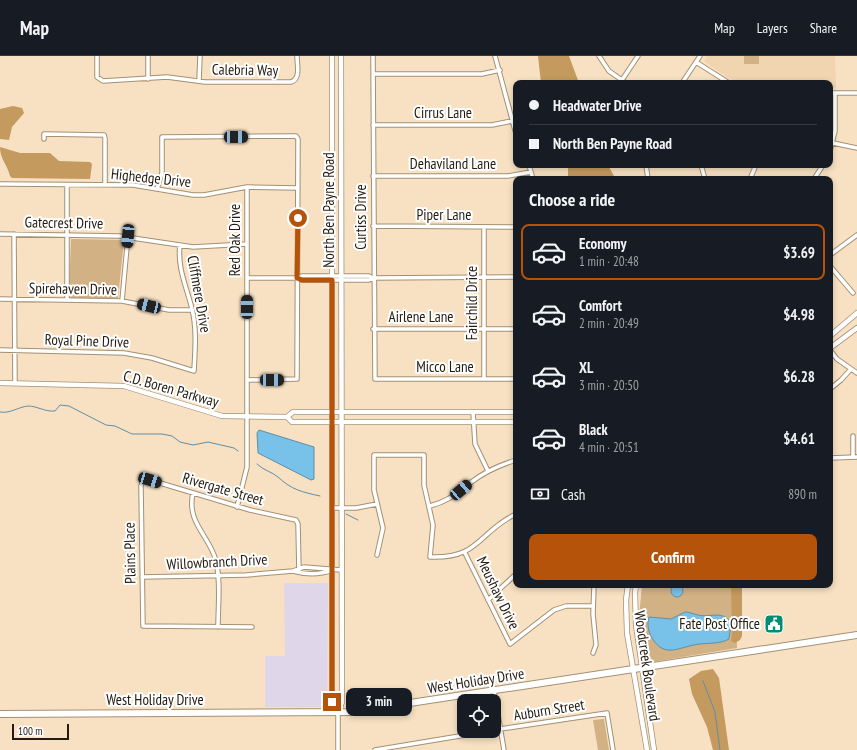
<!DOCTYPE html>
<html lang="en">
<head>
<meta charset="utf-8">
<style>
	body { margin:0; font-family:"PT Sans Narrow",sans-serif; background:#242831; color:#f1f3f6; height:100vh; display:flex; flex-direction:column; font-size:15px; white-space:nowrap }
	* { box-sizing:border-box; margin:0 }
	p { font-size:13px; color:#9ea1a6 }
	.icon { flex:none; width:22px; height:22px; fill:none; stroke:currentColor; stroke-width:2; stroke-linecap:round; stroke-linejoin:round }
	.map { position:relative; flex:1; overflow:hidden }
	.sheet { position:absolute; left:513px; top:120px; width:320px; height:412px; display:flex; flex-direction:column; background:#171b24; border-radius:8px; box-shadow:0 2px 6px #0003 }
	.sheet>* { flex:none }
	.hud { position:absolute; left:513px; top:24px; width:320px; height:88px; border-radius:8px; box-shadow:0 2px 6px #0003; display:grid; align-content:center; height:88px; padding:0 16px; background:#171b24 }
	.tools { position:absolute; left:457px; top:638px; display:grid; gap:8px }
	.tools a { display:grid; place-items:center; width:44px; height:44px; border-radius:8px; background:#171b24; box-shadow:0 2px 6px #0003; font-size:20px }
	.scale { position:absolute; left:12px; bottom:10px; width:57px; box-sizing:border-box; padding-left:4px; border:2px solid #231b10; border-top:0; font-size:11px; line-height:14px; white-space:nowrap; color:#231b10; -webkit-text-stroke:3px #fff; paint-order:stroke }
	.end { position:absolute; width:18px; height:18px; margin:-9px; border:5px solid #b45309; background:#fff; box-shadow:0 0 0 2px #fff }
	.from { border-radius:50% }
	.bubble { position:absolute; height:28px; border-radius:8px; background:#171b24; box-shadow:0 2px 6px #0003; font-size:13px; font-weight:700; line-height:28px; text-align:center }
	.car { position:absolute; width:12px; height:24px; margin:-12px -6px; border-radius:5px; box-shadow:0 0 3px 1px #0007; background:linear-gradient(#222 24%,#8ab4d8 0 40%,#222 0 76%,#8ab4d8 0 86%,#222 0) }
	.hud b { display:flex; align-items:center; gap:14px; height:38px; font-size:15px }
	.hud b+b { border-top:1px solid #363941 }
	.hud i { width:10px; height:10px; background:#f1f3f6 }
	ul { padding:0; list-style:none }
	li { display:flex; align-items:center; gap:12px; height:56px; margin:0 8px 6px; padding:0 8px; border:2px solid transparent; border-radius:8px }
	li div { flex:1 }
	li b { display:block; font-size:15px }
	li em { font-style:normal; font-weight:700 }
	li.selected { border-color:#b45309 }
	li>.icon { width:36px; height:36px; stroke-width:1.5 }
	h2 { padding:0 16px; font-size:18px; line-height:48px }
	.pay { display:flex; align-items:center; gap:10px; height:44px; padding:0 16px; font-size:15px }
	.pay p { margin-inline-start:auto }
	.button { display:flex; gap:8px; margin-top:auto; padding:8px 16px }
	.button a { flex:1; height:46px; border-radius:8px; background:#b45309; color:#fff; font-size:16px; font-weight:700; line-height:46px; text-align:center }
	header { display:flex; align-items:center; gap:24px; box-sizing:border-box; height:56px; padding:0 20px; background:#171b24; border-bottom:1px solid #363941 }
	header strong { font-size:19px }
	nav { display:flex; gap:22px; margin-inline-start:auto; font-size:14px }
	.map>svg:first-child { display:block }
	.commercial { fill:#dfd6ea }
	.built { fill:#f0d5b0 }
	.green { fill:#d2b184 }
	.forest { fill:#c49a5e }
	.water { fill:#78c1e8; stroke:#5e8fa7 }
	.lines { fill:none; stroke-linecap:round; stroke-linejoin:round }
	.stream { stroke:#5e8fa7; stroke-width:1 }
	.minor-casing { stroke:#a49073; stroke-width:5.5 }
	.tertiary-casing { stroke:#a49073; stroke-width:6 }
	.primary-casing { stroke:#a49073; stroke-width:8 }
	.minor { stroke:#fff; stroke-width:3.5 }
	.tertiary { stroke:#fff; stroke-width:4.5 }
	.primary { stroke:#fff; stroke-width:6 }
	.route { stroke:#b45309; stroke-width:5 }
	.labels { text-anchor:middle; stroke-width:4; stroke-linejoin:round; paint-order:stroke }
	.street-label { font-size:15px; fill:#231b10; stroke:#fff }
	.poi-label { font-size:15px; fill:#231b10; stroke:#fff; text-anchor:end }
</style>
</head>
<body>
<header>
<strong>Map</strong>
<nav><a>Map</a><a>Layers</a><a>Share</a></nav>
</header>
<div class="map">
<svg width="857" height="694" viewBox="0 0 857 694">
	<rect width="100%" height="100%" fill="#f7e1c2"/>
	<!-- commercial -->
	<path class="commercial" d="M284,527h44l-1,124h-62v-51h20z"/>
	<!-- built -->
	<path class="built" d="M707,0h128l1,32h-6v-5h-91l-12,-6 -23,-16z"/>
	<!-- green -->
	<path class="green" d="M744,0h15v8h-15z
		M71,183l53,1 -6,58h-47l-2,-7z
		M642,529h94l1,63 -91,15 -7,-46z
		M604,663l5,31h-11l-5,-30z"/>
	<!-- forest -->
	<path class="forest" d="M538,0h31l10,27h-38z
		M13,50l9,2 2,5 -12,14 -3,13 -9,-1v-30z
		M0,91l20,6h30l9,8 31,1 2,2 -2,15 -78,-1 -2,-2c-3,-12 -10,-17 -10,-29z
		M568,109h40l7,13 3,1h-50z
		M731,529h10l1,2v49l-2,4 -5,3 -4,-2 1,-9z
		M713,613l6,9 10,72h-16l-6,-23 -15,-33 -3,-15 12,-8z"/>
	<!-- water -->
	<path class="water" d="M259,374l55,17v32l-3,1 -53,-27 -1,-20z
		M671 535a6 6 0 1 1 12 0a6 6 0 1 1-12 0Z
		M685,556c5,0 8,2 13,3 12,3 23,-5 33,7l-2,17c-9,5 -20,4 -30,5 -21,3 -34,15 -47,-6 -4,-7 -5,-14 -3,-21l22,2z"/>
	<g class="lines">
		<!-- stream -->
		<path class="stream" d="M0,356c10,2 18,-5 28,-6 9,0 17,6 27,5l5,-6 9,1 37,19 9,1 17,8h30l10,2 8,6 13,3 15,-3 26,6 4,3
			M257,408c6,6 15,8 21,13 14,13 24,15 42,19
			M346,458l12,6
			M703,625l12,31 5,38"/>
		<!-- minor casing -->
		<g class="minor-casing">
			<path id="minor" d="M97,0v21l6,4 64,-4 38,5h86c10,-3 6,-17 6,-26
				M373,0l2,323h141
				M495,0l21,78
				M599,0l10,15 17,12
				M696,6l33,21
				M373,18h109l18,-4
				M148,23v-23
				M622,24l16,-24
				M199,25l1,-25
				M682,27l18,-27
				M830,37h27
				M373,69h119l20,-4
				M44,83v-5l60,1 1,3v47
				M833,87l24,5
				M830,95l5,-20v-38
				M529,109l4,14
				M646,109l2,14
				M701,109l4,14
				M373,120h135l23,-4
				M750,123l6,-14
				M814,123l9,-14
				M0,128l133,1 60,10h11l43,-8 51,1
				M157,133l5,-16v-36l134,-1 2,3 -1,240 -49,1
				M373,170l143,1
				M0,178l119,2 74,11 54,-3
				M14,178l1,149
				M830,199l27,-20
				M830,210l23,27
				M247,222h50l5,-2h67l4,2 143,-1
				M297,222l5,2h67l4,-2
				M0,243l122,2 47,9h23
				M67,244v-115
				M122,245l6,-65
				M373,273h143
				M0,294l124,3 28,5 42,13c1,-20 3,-42 -2,-62 -5,-21 -15,-41 -12,-64
				M830,294l7,9 20,14
				M484,323v-152
				M830,333l11,-9 10,-11
				M473,356l2,32 13,27
				M853,401v-21
				M830,402l27,-1
				M193,437c-7,30 17,43 23,68 5,20 2,45 2,66
				M430,450c19,-5 25,-12 40,-23 14,-11 30,-18 46,-23
				M237,451l10,-40v-280
				M333,452h23l21,-4
				M465,497l45,91 44,-34 12,-4h27
				M377,499l6,-27 -9,-38v-35h50v30l9,40 -3,32c50,2 48,-25 86,-43
				M333,514c-14,5 -26,5 -40,1l11,-4 37,3
				M142,521l104,-2 47,-4
				M488,544l28,-26
				M252,571l-109,-1 -2,-140 2,-6h7l100,30 46,10 2,4 1,48
				M593,597l3,-8 -3,-31 1,-29
				M494,635l10,59
				M338,657v37
				M494,674l113,-17 6,37
				M375,694l115,-19"/>
		</g>
		<!-- tertiary casing -->
		<g class="tertiary-casing">
			<path id="tertiary" d="M332,0v646l6,11
				M830,280l27,-23
				M830,292l27,-20
				M0,327l124,3 98,30 65,1 6,-5h223
				M287,361l5,5h224
				M628,529l-2,15 1,33 20,117
				M636,529l-1,8 1,32 18,125
				M338,657l4,-11 -1,-646"/>
		</g>
		<!-- primary casing -->
		<g class="primary-casing">
			<path id="primary" d="M0,658l351,-2 506,-77"/>
		</g>
		<!-- minor -->
		<use href="#minor" class="minor"/>
		<!-- tertiary -->
		<use href="#tertiary" class="tertiary"/>
		<!-- primary -->
		<use href="#primary" class="primary"/>
	</g>
	<g class="lines">
		<!-- route -->
		<path class="route" d="M298,162l-1,60 5,2h30v422"/>
	</g>
	<!-- icons -->
	<defs>
		<g id="civic-square" transform="scale(1)"><rect x="-9" y="-9" width="18" height="18" rx="4" fill="#018c74" stroke="#fff"/><path d="M-.6-6.5H3V-4.5H.6V-3L4-1V1h2V6H-6V1h2V-1L-.6-3ZM-1.2 2.5V6h2.4V2.5Z" fill="#fff"/></g>
	</defs>
	<g fill-rule="evenodd">
		<use href="#civic-square" x="774" y="568"/>
	</g>
	<g class="labels">
		<!-- street labels -->
		<g class="street-label">
			<text transform="translate(245 14) rotate(1)" y="5">Calebria Way</text>
			<text x="443" y="62">Cirrus Lane</text>
			<text x="453" y="113">Dehaviland Lane</text>
			<text transform="translate(151 122) rotate(6)" y="5">Highedge Drive</text>
			<text transform="translate(329 154) rotate(-90)" y="5">North Ben Payne Road</text>
			<text x="444" y="164">Piper Lane</text>
			<text transform="translate(361 161) rotate(-90)" y="5">Curtiss Drive</text>
			<text transform="translate(64 167) rotate(1)" y="5">Gatecrest Drive</text>
			<text transform="translate(235 184) rotate(-90)" y="5">Red Oak Drive</text>
			<text transform="translate(73 233) rotate(1)" y="5">Spirehaven Drive</text>
			<text transform="translate(199 238) rotate(80)" y="5">Cliffmere Drive</text>
			<text transform="translate(472 247) rotate(-90)" y="5">Fairchild Drice</text>
			<text x="421" y="266">Airlene Lane</text>
			<text transform="translate(87 285) rotate(2)" y="5">Royal Pine Drive</text>
			<text x="445" y="316">Micco Lane</text>
			<text transform="translate(171 333) rotate(16)" y="5">C.D. Boren Parkway</text>
			<text transform="translate(223 433) rotate(16)" y="5">Rivergate Street</text>
			<text transform="translate(130 497) rotate(-91)" y="5">Plains Place</text>
			<text transform="translate(217 506) rotate(-3)" y="5">Willowbranch Drive</text>
			<text transform="translate(498 537) rotate(64)" y="5">Meushaw Drive</text>
			<text transform="translate(647 610) rotate(82)" y="5">Woodcreek Boulevard</text>
			<text transform="translate(476 625) rotate(-9)" y="5">West Holiday Drive</text>
			<text x="155" y="649">West Holiday Drive</text>
			<text transform="translate(549 654) rotate(-9)" y="5">Auburn Street</text>
		</g>
		<!-- poi labels -->
		<g class="poi-label">
			<text x="760" y="573">Fate Post Office</text>
		</g>
	</g>
</svg>
<div class="tools">
<a><svg class="icon" aria-label="locate" viewBox="0 0 24 24"><circle cx="12" cy="12" r="6"/><path d="M12 2v4M12 18v4M2 12h4M18 12h4"/></svg></a>
</div>
<div class="scale">100 m</div>
<i class="end from" style="left:298px;top:162px"></i>
<i class="end" style="left:332px;top:646px"></i>
<div class="bubble" style="left:346px;top:632px;width:66px">3 min</div>
<i class="car" style="left:236px;top:81px;rotate:90deg"></i>
<i class="car" style="left:128px;top:180px;rotate:185deg"></i>
<i class="car" style="left:149px;top:250px;rotate:283deg"></i>
<i class="car" style="left:247px;top:251px;rotate:0deg"></i>
<i class="car" style="left:272px;top:324px;rotate:90deg"></i>
<i class="car" style="left:150px;top:424px;rotate:107deg"></i>
<i class="car" style="left:461px;top:434px;rotate:50deg"></i>
<div class="hud">
<b><i class="from"></i>Headwater Drive</b>
<b><i></i>North Ben Payne Road</b>
</div>
<section class="sheet">
<h2>Choose a ride</h2>
<ul>
<li class="selected"><svg class="icon" aria-label="car" viewBox="0 0 24 24"><path d="M5 17H2v-5l4-1 3-4h7l3 4 3 1v5h-3M9 17h6M6 11h13"/><circle cx="7" cy="17" r="2"/><circle cx="17" cy="17" r="2"/></svg><div><b>Economy</b><p>1 min · 20:48</p></div><em>$3.69</em></li>
<li><svg class="icon" aria-label="car" viewBox="0 0 24 24"><path d="M5 17H2v-5l4-1 3-4h7l3 4 3 1v5h-3M9 17h6M6 11h13"/><circle cx="7" cy="17" r="2"/><circle cx="17" cy="17" r="2"/></svg><div><b>Comfort</b><p>2 min · 20:49</p></div><em>$4.98</em></li>
<li><svg class="icon" aria-label="car" viewBox="0 0 24 24"><path d="M5 17H2v-5l4-1 3-4h7l3 4 3 1v5h-3M9 17h6M6 11h13"/><circle cx="7" cy="17" r="2"/><circle cx="17" cy="17" r="2"/></svg><div><b>XL</b><p>3 min · 20:50</p></div><em>$6.28</em></li>
<li><svg class="icon" aria-label="car" viewBox="0 0 24 24"><path d="M5 17H2v-5l4-1 3-4h7l3 4 3 1v5h-3M9 17h6M6 11h13"/><circle cx="7" cy="17" r="2"/><circle cx="17" cy="17" r="2"/></svg><div><b>Black</b><p>4 min · 20:51</p></div><em>$4.61</em></li>
</ul>
<div class="pay"><svg class="icon" aria-label="cash" viewBox="0 0 24 24"><path d="M3 7h18v10H3z"/><circle cx="12" cy="12" r="2"/></svg>Cash<p>890 m</p></div>
<div class="button"><a>Confirm</a></div>
</section>
</div>
</body>
</html>
